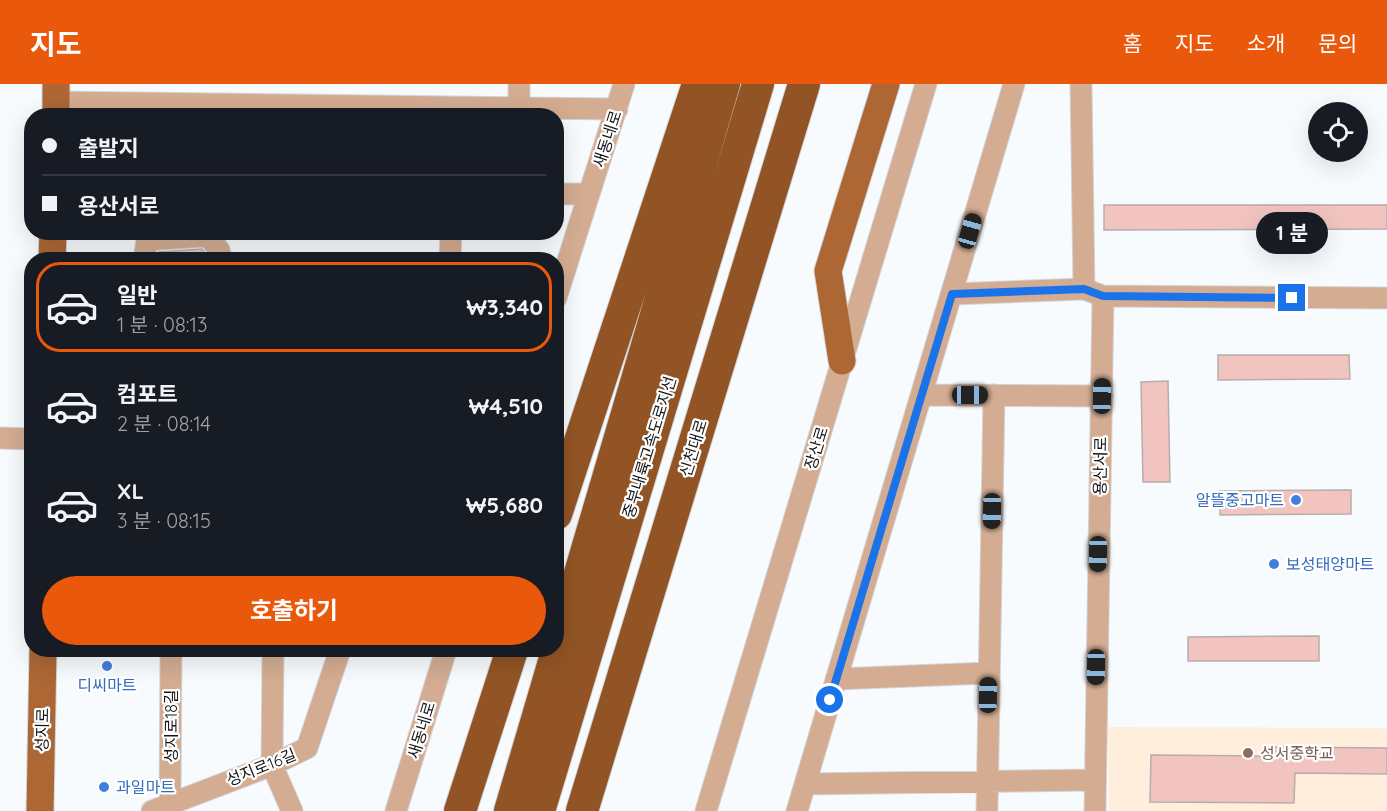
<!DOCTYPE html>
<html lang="ko">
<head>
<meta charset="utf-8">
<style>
	body { margin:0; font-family:Quicksand,"Noto Sans KR",sans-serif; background:#242831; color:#f1f3f6; height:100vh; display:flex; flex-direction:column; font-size:22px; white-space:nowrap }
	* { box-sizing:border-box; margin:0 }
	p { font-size:20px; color:#9ea1a6 }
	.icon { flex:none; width:33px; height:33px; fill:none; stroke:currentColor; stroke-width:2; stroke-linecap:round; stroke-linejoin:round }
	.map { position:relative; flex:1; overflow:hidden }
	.details { position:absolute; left:24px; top:168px; width:540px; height:405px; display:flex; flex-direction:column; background:#171b24; border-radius:24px; box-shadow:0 6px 24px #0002 }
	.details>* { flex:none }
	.guide { position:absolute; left:24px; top:24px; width:540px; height:132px; border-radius:24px; box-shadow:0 6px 24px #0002; display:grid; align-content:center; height:132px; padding:0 18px; background:#171b24 }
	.buttons { position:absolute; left:1308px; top:18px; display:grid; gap:12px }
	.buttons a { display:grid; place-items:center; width:60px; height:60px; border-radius:50%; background:#171b24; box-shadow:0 6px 24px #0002; font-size:30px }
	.end { position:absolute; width:27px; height:27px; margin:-14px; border:8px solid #1a73e8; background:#fff; box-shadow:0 0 0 3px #fff }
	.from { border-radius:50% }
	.bubble { position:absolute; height:42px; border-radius:21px; background:#171b24; box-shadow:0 6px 24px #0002; font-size:20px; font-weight:700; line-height:42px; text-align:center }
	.car { position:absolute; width:18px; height:36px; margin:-18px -9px; border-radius:8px; box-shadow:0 0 4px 2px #0007; background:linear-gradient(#222 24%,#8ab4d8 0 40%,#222 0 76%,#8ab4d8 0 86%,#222 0) }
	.guide b { display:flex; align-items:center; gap:21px; height:57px; font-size:22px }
	.guide b+b { border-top:2px solid #363941 }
	.guide i { width:15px; height:15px; background:#f1f3f6 }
	ul { padding:10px 0 0; list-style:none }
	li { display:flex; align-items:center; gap:18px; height:90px; margin:0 12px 9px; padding:0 6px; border:3px solid transparent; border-radius:24px }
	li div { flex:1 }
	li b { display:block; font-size:22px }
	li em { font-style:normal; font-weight:700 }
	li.selected { border-color:#ea580c }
	li>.icon { width:54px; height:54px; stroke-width:1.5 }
	.cta { display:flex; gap:12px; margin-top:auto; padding:12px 18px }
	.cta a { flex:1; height:69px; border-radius:36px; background:#ea580c; color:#fff; font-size:24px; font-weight:700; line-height:69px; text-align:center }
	header { display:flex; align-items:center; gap:36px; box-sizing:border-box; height:84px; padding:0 30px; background:#ea580c; color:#fff }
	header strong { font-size:28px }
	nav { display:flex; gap:33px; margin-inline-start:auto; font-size:21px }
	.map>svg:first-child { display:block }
	.education { fill:#feeedb }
	.building { fill:#f1c4c0; stroke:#b6adac; stroke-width:1.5 }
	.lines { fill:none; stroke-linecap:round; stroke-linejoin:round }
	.minor-casing { stroke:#d3d6d9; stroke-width:23 }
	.major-casing { stroke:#d3d6d9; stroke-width:29 }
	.highway-casing { stroke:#d3d6d9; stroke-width:34 }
	.minor { stroke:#d3ac92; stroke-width:21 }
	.major { stroke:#ac6735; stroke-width:27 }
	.highway { stroke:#925424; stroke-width:32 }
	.route { stroke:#1a73e8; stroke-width:8 }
	.shop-dot { fill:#3f7fe0; stroke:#fff; stroke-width:2 }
	.education-dot { fill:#8d6e63; stroke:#fff; stroke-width:2 }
	.labels { text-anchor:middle; stroke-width:4.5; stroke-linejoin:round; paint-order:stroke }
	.street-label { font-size:16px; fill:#121416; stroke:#fff }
	.shop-label { font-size:16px; fill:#366cbe; stroke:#fff; text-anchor:start }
	.education-label { font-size:16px; fill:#785e54; stroke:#fff; text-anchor:start }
</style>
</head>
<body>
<header>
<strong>지도</strong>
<nav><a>홈</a><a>지도</a><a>소개</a><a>문의</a></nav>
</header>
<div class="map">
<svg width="1387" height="727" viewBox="0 0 1387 727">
	<rect width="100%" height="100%" fill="#f8fbfe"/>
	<!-- education -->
	<path class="education" d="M1108,643l279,1v83h-278z"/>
	<!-- building -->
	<path class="building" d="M1104,121h283v24l-283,1z
		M202,165l7,11h-49l-1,-8z
		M1218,271h131l1,24 -132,1z
		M1168,297l2,101h-27l-2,-100z
		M1351,406v24l-131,1v-24z
		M1319,552v25h-131v-24z
		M1265,663l122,1v26l-92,-1 -1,30 -144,-1 1,-47 114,1z"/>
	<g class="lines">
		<!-- minor casing -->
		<g class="minor-casing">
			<path id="minor" d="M519,0v23
				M1081,0l3,205 19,7
				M56,18l561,7
				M556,110h33
				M205,148l14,18 3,10
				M144,176l3,-20 59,-4
				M450,176l1,-28
				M952,210l132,-5
				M556,214l68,-214
				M922,311l180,1
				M0,354l32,1
				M273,566l-1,115 20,46
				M836,595l152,-6
				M805,700l289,-4
				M170,719l1,-153
				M152,727l120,-46 35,-17 33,-98
				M396,727l50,-161
				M706,727l220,-727
				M797,727l217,-727
				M987,727l7,-416
				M1095,727l8,-515 284,2"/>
		</g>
		<!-- major casing -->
		<g class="major-casing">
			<path id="major" d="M56,32v-32
				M52,176l1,-28
				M842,277l-14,-90 58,-187
				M40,727l3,-161"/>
		</g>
		<!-- highway casing -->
		<g class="highway-casing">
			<path id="highway" d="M556,430l142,-430
				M460,727l52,-161
				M510,727l214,-727
				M539,727l219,-727
				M582,727l222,-727"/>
		</g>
		<!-- minor -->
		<use href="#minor" class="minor"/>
		<!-- major -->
		<use href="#major" class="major"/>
		<!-- highway -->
		<use href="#highway" class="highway"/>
	</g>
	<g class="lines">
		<!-- route -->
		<path class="route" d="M830,616l122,-406 132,-5 19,7 189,2"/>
	</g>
	<!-- markers -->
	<g class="shop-dot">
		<circle cx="1296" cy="416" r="6"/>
		<circle cx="1274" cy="480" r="6"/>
		<circle cx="107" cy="582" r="6"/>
		<circle cx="104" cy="703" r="6"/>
	</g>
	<circle class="education-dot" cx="1248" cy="669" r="6"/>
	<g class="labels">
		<!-- street labels -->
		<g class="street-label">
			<text transform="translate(607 55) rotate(-72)" y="6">새동네로</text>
			<text transform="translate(649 363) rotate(-73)" y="6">중부내륙고속도로지선</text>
			<text transform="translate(693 364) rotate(-73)" y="6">신천대로</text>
			<text transform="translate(816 364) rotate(-73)" y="6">장산로</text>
			<text transform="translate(1100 382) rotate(-89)" y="6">용산서로</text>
			<text transform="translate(171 642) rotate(-90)" y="6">성지로18길</text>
			<text transform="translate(42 646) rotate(-89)" y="6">성지로</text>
			<text transform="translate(421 646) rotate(-73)" y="6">새동네로</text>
			<text transform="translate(261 683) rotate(-22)" y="6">성지로16길</text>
		</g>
		<!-- shop labels -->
		<g class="shop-label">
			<text x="1284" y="422" text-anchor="end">알뜰중고마트</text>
			<text x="1286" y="486">보성태양마트</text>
			<text x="107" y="607" text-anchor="middle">디씨마트</text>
			<text x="116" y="709">과일마트</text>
		</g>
		<!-- education labels -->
		<g class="education-label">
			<text x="1260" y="675">성서중학교</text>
		</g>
	</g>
</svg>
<div class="buttons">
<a><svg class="icon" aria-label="locate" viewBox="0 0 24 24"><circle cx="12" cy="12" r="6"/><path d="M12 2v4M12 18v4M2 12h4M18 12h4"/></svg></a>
</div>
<i class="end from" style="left:830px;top:616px"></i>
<i class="end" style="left:1292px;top:214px"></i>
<div class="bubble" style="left:1256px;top:128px;width:72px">1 분</div>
<i class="car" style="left:970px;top:147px;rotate:16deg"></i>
<i class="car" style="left:970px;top:311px;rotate:90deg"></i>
<i class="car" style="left:1102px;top:312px;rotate:1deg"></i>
<i class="car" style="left:992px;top:427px;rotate:181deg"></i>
<i class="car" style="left:1098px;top:470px;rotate:181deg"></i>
<i class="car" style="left:1096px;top:583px;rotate:181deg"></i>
<i class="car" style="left:988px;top:611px;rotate:1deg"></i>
<div class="guide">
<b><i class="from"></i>출발지</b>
<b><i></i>용산서로</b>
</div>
<section class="details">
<ul>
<li class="selected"><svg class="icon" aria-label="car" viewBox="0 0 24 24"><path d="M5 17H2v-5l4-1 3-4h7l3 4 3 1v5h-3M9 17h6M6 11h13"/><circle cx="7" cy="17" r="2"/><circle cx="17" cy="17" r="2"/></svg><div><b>일반</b><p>1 분 · 08:13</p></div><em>₩3,340</em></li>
<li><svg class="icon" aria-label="car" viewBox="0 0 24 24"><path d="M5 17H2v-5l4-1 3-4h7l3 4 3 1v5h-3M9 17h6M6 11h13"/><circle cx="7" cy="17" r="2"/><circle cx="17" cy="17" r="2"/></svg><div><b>컴포트</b><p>2 분 · 08:14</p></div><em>₩4,510</em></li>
<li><svg class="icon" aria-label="car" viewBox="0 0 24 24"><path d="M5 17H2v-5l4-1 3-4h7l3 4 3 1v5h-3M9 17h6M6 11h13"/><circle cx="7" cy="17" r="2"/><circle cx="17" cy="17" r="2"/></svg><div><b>XL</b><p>3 분 · 08:15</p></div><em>₩5,680</em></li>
</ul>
<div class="cta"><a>호출하기</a></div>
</section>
</div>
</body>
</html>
